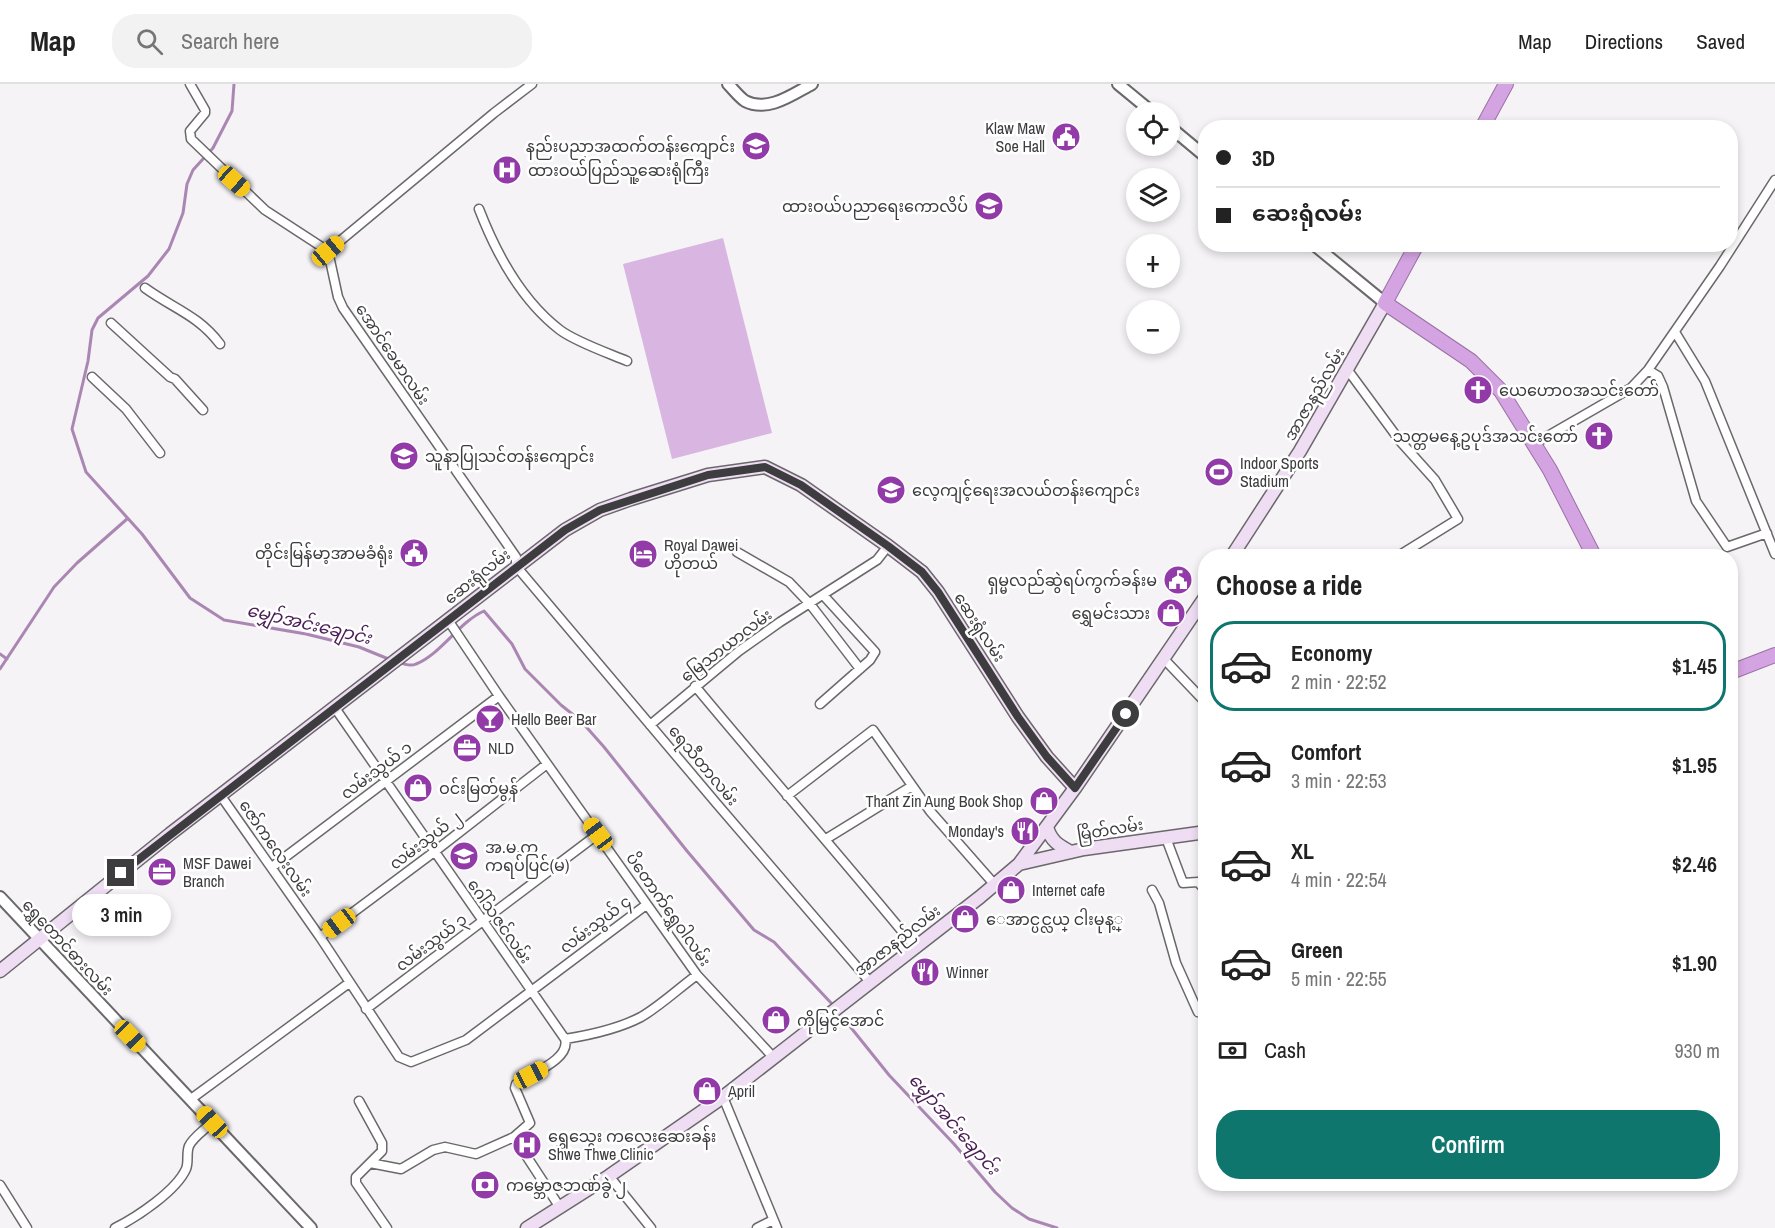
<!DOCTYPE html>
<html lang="en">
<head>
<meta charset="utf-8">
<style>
	body { margin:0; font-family:"Archivo Narrow","Noto Sans Myanmar",sans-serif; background:#f2f2f2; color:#222; height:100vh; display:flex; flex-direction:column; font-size:22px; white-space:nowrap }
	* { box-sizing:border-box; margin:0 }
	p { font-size:20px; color:#767676 }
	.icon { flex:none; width:33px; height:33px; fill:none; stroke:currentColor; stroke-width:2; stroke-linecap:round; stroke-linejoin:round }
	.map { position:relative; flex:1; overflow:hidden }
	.sheet { position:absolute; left:1198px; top:465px; width:540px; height:642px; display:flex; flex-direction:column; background:#fff; border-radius:24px; box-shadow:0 3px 9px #0003 }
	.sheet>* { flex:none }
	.hud { position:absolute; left:1198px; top:36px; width:540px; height:132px; border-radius:24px; box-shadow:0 3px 9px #0003; display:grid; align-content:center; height:132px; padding:0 18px; background:#fff }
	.buttons { position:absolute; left:1126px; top:18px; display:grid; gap:12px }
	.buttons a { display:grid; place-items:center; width:54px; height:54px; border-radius:50%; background:#fff; box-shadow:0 3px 9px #0003; font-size:30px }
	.end { position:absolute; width:27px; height:27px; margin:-14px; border:8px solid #3d3c3e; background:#fff; box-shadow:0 0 0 3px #fff }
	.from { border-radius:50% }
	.bubble { position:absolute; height:42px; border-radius:21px; background:#fff; box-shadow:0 3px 9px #0003; font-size:20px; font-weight:600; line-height:42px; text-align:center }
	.car { position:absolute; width:18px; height:36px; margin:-18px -9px; border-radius:8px; box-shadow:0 0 4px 2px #0007; background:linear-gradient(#f5c518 24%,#345 0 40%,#f5c518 0 76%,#345 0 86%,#f5c518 0) }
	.hud b { display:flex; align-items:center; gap:21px; height:57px; font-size:22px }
	.hud b+b { border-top:2px solid #e0e0e0 }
	.hud i { width:15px; height:15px; background:#222 }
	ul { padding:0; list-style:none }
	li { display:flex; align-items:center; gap:18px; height:90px; margin:0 12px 9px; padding:0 6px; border:3px solid transparent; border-radius:24px }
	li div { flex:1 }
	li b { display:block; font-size:22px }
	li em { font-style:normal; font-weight:600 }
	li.active { border-color:#0f766e }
	li>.icon { width:54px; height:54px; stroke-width:1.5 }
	h2 { padding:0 18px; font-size:27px; line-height:72px }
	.pay { display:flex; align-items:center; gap:15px; height:66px; padding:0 18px; font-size:22px }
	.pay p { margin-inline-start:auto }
	.action { display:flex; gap:12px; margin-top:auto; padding:12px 18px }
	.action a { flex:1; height:69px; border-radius:24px; background:#0f766e; color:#fff; font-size:24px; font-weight:600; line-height:69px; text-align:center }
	header { display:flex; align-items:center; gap:36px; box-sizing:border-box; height:84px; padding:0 30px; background:#fff; border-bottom:2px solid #e0e0e0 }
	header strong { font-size:28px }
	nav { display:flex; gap:33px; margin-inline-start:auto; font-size:21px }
	.search { width:420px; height:54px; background:#f2f2f2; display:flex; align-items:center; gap:15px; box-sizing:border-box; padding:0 21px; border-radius:24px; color:#767676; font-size:22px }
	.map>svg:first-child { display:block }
	.green { fill:#d9b5e2 }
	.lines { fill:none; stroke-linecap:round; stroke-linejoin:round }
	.stream { stroke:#aa87b3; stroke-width:3 }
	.minor-casing { stroke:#6a686b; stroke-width:11 }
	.tertiary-casing { stroke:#6a686b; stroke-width:14 }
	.secondary-casing { stroke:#6a686b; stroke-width:15 }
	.trunk-casing { stroke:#9971a3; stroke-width:16 }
	.minor { stroke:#fff; stroke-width:8 }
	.tertiary { stroke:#fff; stroke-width:10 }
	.secondary { stroke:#efddf4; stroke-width:12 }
	.trunk { stroke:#d4a4e2; stroke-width:14 }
	.route { stroke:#3d3c3e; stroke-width:8 }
	.labels { text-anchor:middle; stroke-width:5; stroke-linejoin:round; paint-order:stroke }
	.poi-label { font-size:16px; fill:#3d3c3e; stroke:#fff; text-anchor:start }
	.street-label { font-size:16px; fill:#3d3c3e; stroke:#fff }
	.water-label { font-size:18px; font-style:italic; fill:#4a1e55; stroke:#fff }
</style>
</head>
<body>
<header>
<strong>Map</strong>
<div class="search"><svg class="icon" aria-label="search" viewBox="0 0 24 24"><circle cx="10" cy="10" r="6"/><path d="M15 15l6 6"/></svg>Search here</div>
<nav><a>Map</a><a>Directions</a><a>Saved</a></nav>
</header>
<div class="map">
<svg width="1775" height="1144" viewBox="0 0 1775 1144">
	<rect width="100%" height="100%" fill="#f5f3f6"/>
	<!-- green -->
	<path class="green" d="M723,154l49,195 -100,26 -49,-195z"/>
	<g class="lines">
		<!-- stream -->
		<path class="stream" d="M234,0l-2,27 -19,37 -20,22 -6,14 -4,29 -14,36 -21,27 -50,42 -6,12 -4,31 -16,68 14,43 56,62 48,64 34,22 82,14 53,13 32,13
			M0,570l7,5
			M398,578c5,2 12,5 18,2 25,-10 43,-42 68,-53l28,33 13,25 36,36 20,16 23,26 83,104 67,79 20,12 58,62
			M0,585l54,-82 23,-24 50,-44
			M844,935l45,56 65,69 41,48 17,16 17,11 28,9"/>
		<!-- minor casing -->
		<g class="minor-casing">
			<path id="minor" d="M190,0l15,26v3l-15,18 1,8 74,71 63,41
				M532,0l-38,29 -166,138 10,46 5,11 173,249v9l201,238 153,178
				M479,125c17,44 43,92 81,121 16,12 48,23 67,31
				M145,204c29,21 53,27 75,56
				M111,239l59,54 5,2 28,31
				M1675,248l30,49 70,173
				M1347,285l53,72 35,39 23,39 -58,36 1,1
				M1648,286l10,6 5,11 33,114 31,46 40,-14
				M92,293l34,32 34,44
				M1534,360l97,-56 17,-18 72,-104 55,-86
				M1237,465l7,7
				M737,468l52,30 21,22 50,65
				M448,536l51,76 198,279 77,83
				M1164,575l42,44
				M695,602c73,88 148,173 220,261
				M820,620l50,-44 5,-8 -51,-56
				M335,624l230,331c6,21 -36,35 -49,45l-1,4 15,35 -16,14 -38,17 -31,-7 -12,3 -32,19 -31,-6 -14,14v6l31,45
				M650,641l89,-74 41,-29 97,-62 11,-14
				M221,712l99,141 79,120 12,5 55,-22 180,-135
				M787,712l86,-66 57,81 65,74
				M1166,754l17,45 15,-1 8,9
				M826,755l86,-53
				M272,783l227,-171
				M1152,806l7,13 17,60 22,49
				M320,853l114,-85 113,-88
				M366,925l232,-175
				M565,955c25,-4 53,-10 76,-22 19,-11 38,-29 56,-42
				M723,1013l54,131
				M191,1015l158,-116
				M359,1017l23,42v8l-12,12
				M514,1053l45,69
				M609,1092l42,52
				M0,1101l27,43
				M115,1144c22,-11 61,-37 71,-59 3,-7 0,-16 3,-23 4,-9 17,-17 23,-24
				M757,1144l16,-8"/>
		</g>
		<!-- tertiary casing -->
		<g class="tertiary-casing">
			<path id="tertiary" d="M728,0c5,5 11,13 17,17 23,12 48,-7 67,-17
				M1118,0l34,28
				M1170,43l36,30
				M1313,160l72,59
				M0,813l311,331"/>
		</g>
		<!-- secondary casing -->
		<g class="secondary-casing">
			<path id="secondary" d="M1232,472l68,-105 85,-148
				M1047,743c4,14 11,18 24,25
				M1019,780l65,-15 122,-17
				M0,887l170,-137 395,-304 35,-20 31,-11 77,-24 57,-8 36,18 87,61 34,26 16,20 80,125 29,40 28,31
				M527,1144l82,-52 114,-79 257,-200 39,-33 56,-76 131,-192"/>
		</g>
		<!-- trunk casing -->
		<g class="trunk-casing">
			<path id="trunk" d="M1482,44l24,-44
				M1417,160l-32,59 86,58 30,30 49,79 44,86
				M1731,588l44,-17"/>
		</g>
		<!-- minor -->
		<use href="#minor" class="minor"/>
		<!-- tertiary -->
		<use href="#tertiary" class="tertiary"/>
		<!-- secondary -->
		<use href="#secondary" class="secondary"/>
		<!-- trunk -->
		<use href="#trunk" class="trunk"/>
	</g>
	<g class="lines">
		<!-- route -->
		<path class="route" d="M121,789l444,-343 35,-20 108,-35 57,-8 36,18 87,61 34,26 16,20 80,125 29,40 28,31 51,-74"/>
	</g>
	<!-- icons -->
	<defs>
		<g id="civic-disc" transform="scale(1.5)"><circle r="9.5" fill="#923ba8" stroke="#fff"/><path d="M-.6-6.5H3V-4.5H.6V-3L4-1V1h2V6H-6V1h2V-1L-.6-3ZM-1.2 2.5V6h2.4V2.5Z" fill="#fff"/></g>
		<g id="school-disc" transform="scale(1.5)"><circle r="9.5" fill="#923ba8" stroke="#fff"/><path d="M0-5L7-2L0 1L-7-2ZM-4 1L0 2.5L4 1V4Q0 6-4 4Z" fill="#fff"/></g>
		<g id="hospital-disc" transform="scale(1.5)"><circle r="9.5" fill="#923ba8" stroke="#fff"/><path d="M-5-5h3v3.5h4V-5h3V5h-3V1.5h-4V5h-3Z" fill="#fff"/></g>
		<g id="university-disc" transform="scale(1.5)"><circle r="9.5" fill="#923ba8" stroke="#fff"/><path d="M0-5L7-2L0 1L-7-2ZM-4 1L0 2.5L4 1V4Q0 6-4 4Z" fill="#fff"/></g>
		<g id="church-disc" transform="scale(1.5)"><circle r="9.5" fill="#923ba8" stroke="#fff"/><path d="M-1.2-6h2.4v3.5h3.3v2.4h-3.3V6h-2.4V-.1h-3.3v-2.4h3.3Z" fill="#fff"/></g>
		<g id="stadium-disc" transform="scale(1.5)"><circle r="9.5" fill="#923ba8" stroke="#fff"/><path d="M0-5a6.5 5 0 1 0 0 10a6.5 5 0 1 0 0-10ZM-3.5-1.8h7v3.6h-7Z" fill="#fff"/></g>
		<g id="hotel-disc" transform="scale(1.5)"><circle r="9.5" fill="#923ba8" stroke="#fff"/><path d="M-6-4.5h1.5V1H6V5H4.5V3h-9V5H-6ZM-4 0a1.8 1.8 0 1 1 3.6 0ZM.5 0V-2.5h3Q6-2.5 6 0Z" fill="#fff"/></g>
		<g id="shop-disc" transform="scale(1.5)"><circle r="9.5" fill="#923ba8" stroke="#fff"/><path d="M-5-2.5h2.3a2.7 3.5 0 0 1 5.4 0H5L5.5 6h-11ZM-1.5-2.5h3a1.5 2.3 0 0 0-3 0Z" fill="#fff"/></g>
		<g id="bar-disc" transform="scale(1.5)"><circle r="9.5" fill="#923ba8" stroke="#fff"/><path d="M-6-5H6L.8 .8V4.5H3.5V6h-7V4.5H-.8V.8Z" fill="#fff"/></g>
		<g id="office-disc" transform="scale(1.5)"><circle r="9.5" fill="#923ba8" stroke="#fff"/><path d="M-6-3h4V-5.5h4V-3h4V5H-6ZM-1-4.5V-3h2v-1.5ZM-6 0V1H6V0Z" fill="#fff"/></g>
		<g id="restaurant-disc" transform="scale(1.5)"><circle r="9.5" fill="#923ba8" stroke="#fff"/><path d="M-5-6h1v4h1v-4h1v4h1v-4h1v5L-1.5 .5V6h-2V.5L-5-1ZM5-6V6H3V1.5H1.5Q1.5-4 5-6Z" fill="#fff"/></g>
		<g id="bank-disc" transform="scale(1.5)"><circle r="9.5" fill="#923ba8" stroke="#fff"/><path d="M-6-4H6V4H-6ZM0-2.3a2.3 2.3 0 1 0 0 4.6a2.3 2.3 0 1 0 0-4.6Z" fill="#fff"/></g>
	</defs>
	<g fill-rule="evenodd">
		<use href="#civic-disc" x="1066" y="53"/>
		<use href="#school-disc" x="756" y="62"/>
		<use href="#hospital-disc" x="507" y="86"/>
		<use href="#university-disc" x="989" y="122"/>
		<use href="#church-disc" x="1478" y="306"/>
		<use href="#church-disc" x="1599" y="352"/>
		<use href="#school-disc" x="404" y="372"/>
		<use href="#stadium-disc" x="1219" y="388"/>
		<use href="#school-disc" x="891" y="406"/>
		<use href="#civic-disc" x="414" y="469"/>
		<use href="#hotel-disc" x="643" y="470"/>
		<use href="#civic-disc" x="1178" y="496"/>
		<use href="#shop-disc" x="1171" y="529"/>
		<use href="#bar-disc" x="490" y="635"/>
		<use href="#office-disc" x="467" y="664"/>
		<use href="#shop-disc" x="418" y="704"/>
		<use href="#shop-disc" x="1044" y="717"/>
		<use href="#restaurant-disc" x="1025" y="747"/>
		<use href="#school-disc" x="464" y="772"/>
		<use href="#office-disc" x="162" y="788"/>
		<use href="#shop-disc" x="1011" y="806"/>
		<use href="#shop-disc" x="965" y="835"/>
		<use href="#restaurant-disc" x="925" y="888"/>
		<use href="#shop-disc" x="776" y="936"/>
		<use href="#shop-disc" x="707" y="1007"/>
		<use href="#hospital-disc" x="527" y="1061"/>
		<use href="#bank-disc" x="485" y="1101"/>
	</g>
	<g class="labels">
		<!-- poi labels -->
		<g class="poi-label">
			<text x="1045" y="50" text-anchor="end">Klaw Maw<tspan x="1045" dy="18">Soe Hall</tspan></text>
			<text x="735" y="68" text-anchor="end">နည်းပညာအထက်တန်းကျောင်း</text>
			<text x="528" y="92">ထားဝယ်ပြည်သူ့ဆေးရုံကြီး</text>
			<text x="968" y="128" text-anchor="end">ထားဝယ်ပညာရေးကောလိပ်</text>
			<text x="1499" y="312">ယေဟောဝအသင်းတော်</text>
			<text x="1578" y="358" text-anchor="end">သတ္တမနေ့ဥပုဒ်အသင်းတော်</text>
			<text x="425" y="378">သူနာပြုသင်တန်းကျောင်း</text>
			<text x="1240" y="385">Indoor Sports<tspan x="1240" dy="18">Stadium</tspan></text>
			<text x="912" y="412">လေ့ကျင့်ရေးအလယ်တန်းကျောင်း</text>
			<text x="664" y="467">Royal Dawei<tspan x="664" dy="18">ဟိုတယ်</tspan></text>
			<text x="393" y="475" text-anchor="end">တိုင်းမြန်မာ့အာမခံရုံး</text>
			<text x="1157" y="502" text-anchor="end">ရှမ္မလည်ဆွဲရပ်ကွက်ခန်းမ</text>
			<text x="1150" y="535" text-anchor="end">ရွှေမင်းသား</text>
			<text x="511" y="641">Hello Beer Bar</text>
			<text x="488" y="670">NLD</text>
			<text x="439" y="710">ဝင်းမြတ်မွန်</text>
			<text x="1023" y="723" text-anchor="end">Thant Zin Aung Book Shop</text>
			<text x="1004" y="753" text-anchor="end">Monday's</text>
			<text x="485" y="769">အ.မ.က<tspan x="485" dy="18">ကရပ်ပြင်(မ)</tspan></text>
			<text x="183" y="785">MSF Dawei<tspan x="183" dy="18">Branch</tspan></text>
			<text x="1032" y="812">Internet cafe</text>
			<text x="986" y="841">ေအာင္ပင္လယ္ ငါးမုန့္</text>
			<text x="946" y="894">Winner</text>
			<text x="797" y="942">ကိုမြင့်အောင်</text>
			<text x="728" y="1013">April</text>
			<text x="548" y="1058">ရွှေသွေး ကလေးဆေးခန်း<tspan x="548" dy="18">Shwe Thwe Clinic</tspan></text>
			<text x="506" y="1107">ကမ္ဘောဇဘဏ်ခွဲ ၂</text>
		</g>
		<!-- street labels -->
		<g class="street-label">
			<text transform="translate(393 270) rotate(56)" y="6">အောင်ခေမာလမ်း</text>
			<text transform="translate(1314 310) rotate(-60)" y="6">အာဇာနည်လမ်း</text>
			<text transform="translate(477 492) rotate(-38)" y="6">ဆေးရုံလမ်း</text>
			<text transform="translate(980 543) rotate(57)" y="6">ဆေးရုံလမ်း</text>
			<text transform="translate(726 561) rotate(-37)" y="6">မြေသာယာလမ်း</text>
			<text transform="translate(704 681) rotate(50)" y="6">ရေသီတာလမ်း</text>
			<text transform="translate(376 686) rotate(-37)" y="6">လမ်းသွယ် ၁</text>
			<text transform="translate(1110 745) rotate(-9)" y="6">မြိတ်လမ်း</text>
			<text transform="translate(425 756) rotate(-37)" y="6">လမ်းသွယ် ၂</text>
			<text transform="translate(276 764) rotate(55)" y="6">ဇော်ကလေးလမ်း</text>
			<text transform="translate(669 825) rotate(55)" y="6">ပိတောက်ရွှေဝါလမ်း</text>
			<text transform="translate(500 837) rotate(55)" y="6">ဂေါ်သဇင်လမ်း</text>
			<text transform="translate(595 840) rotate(-37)" y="6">လမ်းသွယ် ၄</text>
			<text transform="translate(897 856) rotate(-38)" y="6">အာဇာနည်လမ်း</text>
			<text transform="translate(431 858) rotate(-37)" y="6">လမ်းသွယ် ၃</text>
			<text transform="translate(68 863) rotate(47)" y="6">ရွှေတောင်ဓားလမ်း</text>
		</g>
		<!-- water labels -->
		<g class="water-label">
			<text transform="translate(309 540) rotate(13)" y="6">မျှော်အင်းချောင်း</text>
			<text transform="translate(954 1040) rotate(49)" y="6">မျှော်အင်းချောင်း</text>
		</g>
	</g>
</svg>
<div class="buttons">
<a><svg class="icon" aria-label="locate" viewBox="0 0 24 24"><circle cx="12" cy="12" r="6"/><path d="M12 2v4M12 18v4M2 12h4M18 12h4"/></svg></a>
<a><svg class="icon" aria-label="layers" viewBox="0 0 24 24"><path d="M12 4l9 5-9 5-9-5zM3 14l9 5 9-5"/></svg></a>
<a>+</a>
<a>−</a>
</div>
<i class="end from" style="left:1126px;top:630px"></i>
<i class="end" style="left:121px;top:789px"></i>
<div class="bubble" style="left:72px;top:810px;width:99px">3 min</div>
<i class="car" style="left:234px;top:97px;rotate:132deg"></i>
<i class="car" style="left:328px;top:167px;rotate:50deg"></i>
<i class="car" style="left:598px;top:750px;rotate:323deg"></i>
<i class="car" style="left:339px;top:839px;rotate:233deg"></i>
<i class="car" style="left:130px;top:952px;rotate:136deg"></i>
<i class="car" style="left:531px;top:991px;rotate:62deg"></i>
<i class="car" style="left:212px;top:1038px;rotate:317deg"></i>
<div class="hud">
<b><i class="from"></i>3D</b>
<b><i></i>ဆေးရုံလမ်း</b>
</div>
<section class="sheet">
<h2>Choose a ride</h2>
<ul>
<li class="active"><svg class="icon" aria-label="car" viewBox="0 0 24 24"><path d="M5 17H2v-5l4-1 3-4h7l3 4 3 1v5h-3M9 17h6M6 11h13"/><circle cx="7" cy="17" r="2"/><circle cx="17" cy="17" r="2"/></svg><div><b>Economy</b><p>2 min · 22:52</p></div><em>$1.45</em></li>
<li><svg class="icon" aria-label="car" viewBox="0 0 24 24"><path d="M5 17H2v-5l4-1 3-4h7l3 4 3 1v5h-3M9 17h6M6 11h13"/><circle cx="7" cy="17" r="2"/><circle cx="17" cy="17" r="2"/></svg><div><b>Comfort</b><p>3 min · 22:53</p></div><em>$1.95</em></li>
<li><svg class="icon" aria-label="car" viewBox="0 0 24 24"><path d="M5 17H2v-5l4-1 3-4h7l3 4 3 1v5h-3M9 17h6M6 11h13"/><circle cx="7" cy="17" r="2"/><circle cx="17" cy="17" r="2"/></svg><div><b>XL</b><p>4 min · 22:54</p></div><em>$2.46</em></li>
<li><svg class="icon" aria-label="car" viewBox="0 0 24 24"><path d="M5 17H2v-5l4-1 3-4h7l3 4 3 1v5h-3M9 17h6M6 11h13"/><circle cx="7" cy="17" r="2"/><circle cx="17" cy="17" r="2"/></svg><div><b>Green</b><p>5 min · 22:55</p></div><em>$1.90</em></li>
</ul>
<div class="pay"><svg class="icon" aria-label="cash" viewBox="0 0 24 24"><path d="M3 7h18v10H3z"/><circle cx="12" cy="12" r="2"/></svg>Cash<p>930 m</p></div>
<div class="action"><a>Confirm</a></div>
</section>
</div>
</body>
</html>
